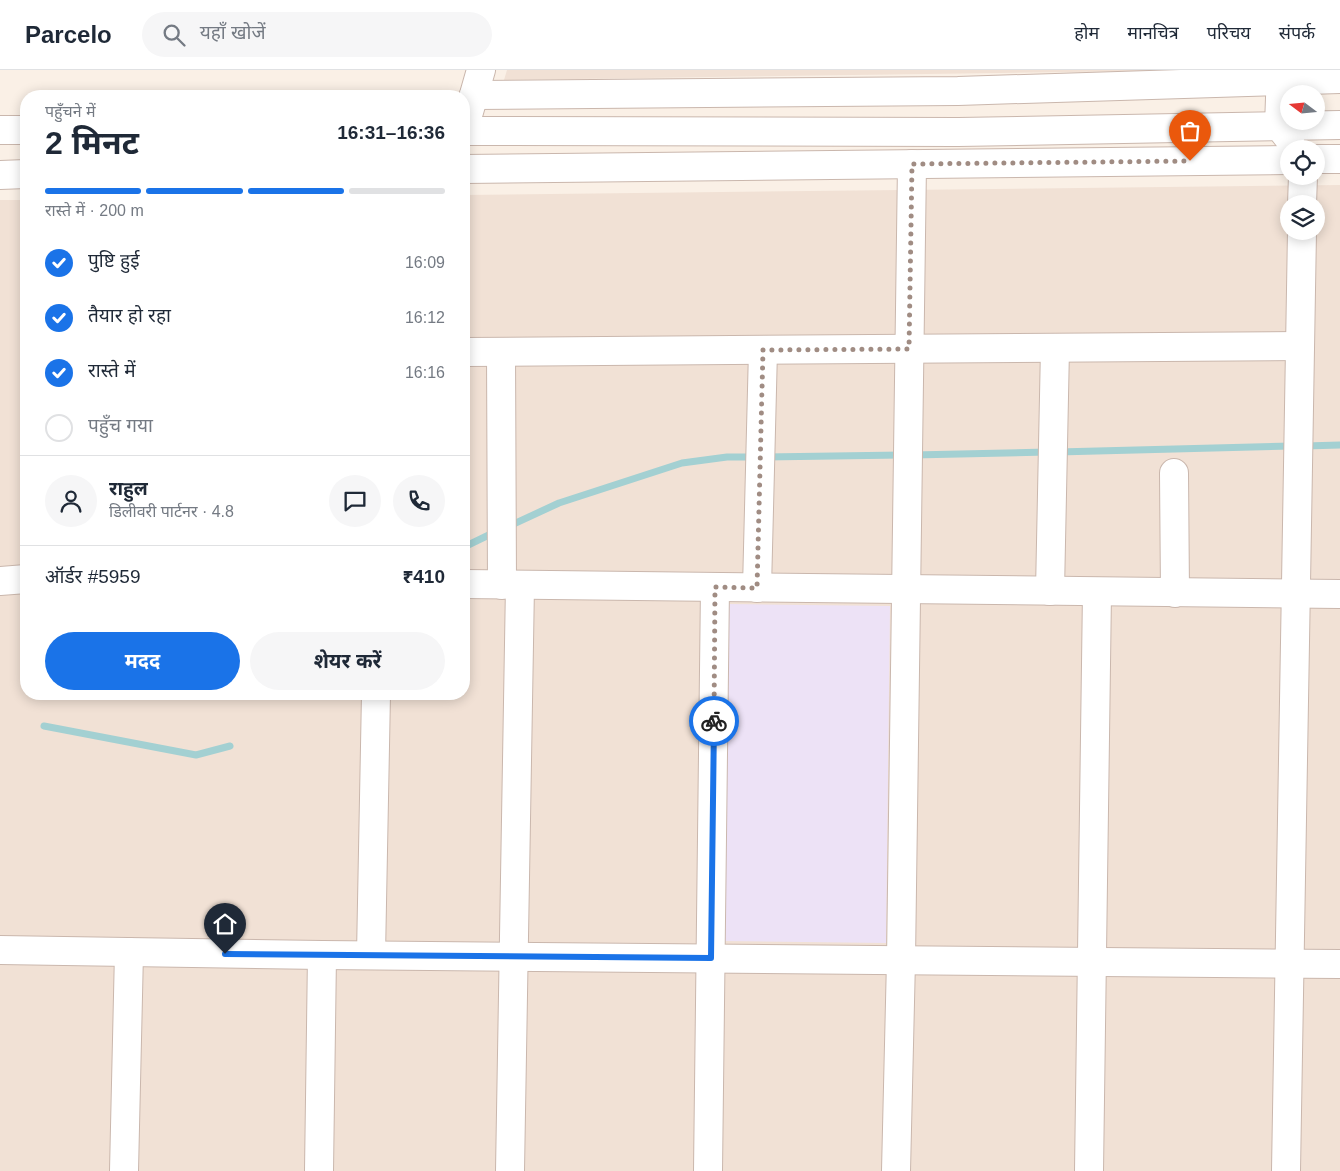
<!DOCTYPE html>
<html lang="hi">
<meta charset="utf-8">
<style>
body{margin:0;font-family:Arial,"Noto Sans Devanagari",sans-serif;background:#f6f6f7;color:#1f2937;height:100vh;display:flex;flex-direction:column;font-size:19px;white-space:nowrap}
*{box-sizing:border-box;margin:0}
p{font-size:16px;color:#747a83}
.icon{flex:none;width:28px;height:28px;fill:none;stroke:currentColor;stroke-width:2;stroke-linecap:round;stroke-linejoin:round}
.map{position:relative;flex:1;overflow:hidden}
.sheet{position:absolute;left:20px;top:20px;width:450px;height:610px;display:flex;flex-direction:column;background:#fff;border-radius:20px;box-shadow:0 2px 12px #0003}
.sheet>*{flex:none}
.needle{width:32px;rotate:286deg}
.fabs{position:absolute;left:1280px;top:15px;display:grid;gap:10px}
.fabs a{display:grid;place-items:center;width:45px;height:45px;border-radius:50%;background:#fff;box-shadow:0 2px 12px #0003;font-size:25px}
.pin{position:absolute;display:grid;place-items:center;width:42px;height:42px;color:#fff;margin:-51px -21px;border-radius:50% 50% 50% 0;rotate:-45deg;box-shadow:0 0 5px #0007}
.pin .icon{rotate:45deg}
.courier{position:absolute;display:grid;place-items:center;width:50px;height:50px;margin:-25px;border:4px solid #1a73e8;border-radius:50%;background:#fff;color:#222;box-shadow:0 1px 6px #0007}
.head em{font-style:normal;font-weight:700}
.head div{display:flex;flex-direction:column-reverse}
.head{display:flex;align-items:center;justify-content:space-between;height:85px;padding:0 25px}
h1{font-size:32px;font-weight:700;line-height:38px}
.bar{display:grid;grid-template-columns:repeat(4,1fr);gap:8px 5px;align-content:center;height:60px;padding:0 25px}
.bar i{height:6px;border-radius:4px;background:#e0e1e3}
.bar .active{background:#1a73e8}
.bar p{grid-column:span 4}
.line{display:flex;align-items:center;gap:12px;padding:0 25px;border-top:1px solid #e0e1e3}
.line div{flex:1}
.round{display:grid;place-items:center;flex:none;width:52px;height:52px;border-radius:26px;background:#f6f6f7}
ol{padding:0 25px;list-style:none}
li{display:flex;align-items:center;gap:15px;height:55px}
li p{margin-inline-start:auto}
li .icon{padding:5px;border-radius:50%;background:#1a73e8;color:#fff;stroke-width:4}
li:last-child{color:#747a83}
li i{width:28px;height:28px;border:2px solid #e0e1e3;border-radius:50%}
.action{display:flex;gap:10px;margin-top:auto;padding:10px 25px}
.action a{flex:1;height:58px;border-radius:30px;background:#1a73e8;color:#fff;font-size:20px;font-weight:700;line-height:58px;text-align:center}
.action a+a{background:#f6f6f7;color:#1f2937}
header{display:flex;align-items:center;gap:30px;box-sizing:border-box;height:70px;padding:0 25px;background:#fff;border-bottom:1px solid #e0e1e3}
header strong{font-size:24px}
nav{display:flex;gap:28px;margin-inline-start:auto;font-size:18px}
.search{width:350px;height:45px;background:#f6f6f7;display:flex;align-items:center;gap:12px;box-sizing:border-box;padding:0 18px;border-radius:28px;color:#747a83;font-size:19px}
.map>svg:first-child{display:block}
.residential{fill:#f1e1d5;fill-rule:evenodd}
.education{fill:#ede2f6}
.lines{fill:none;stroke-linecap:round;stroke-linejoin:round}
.stream{stroke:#a3d0d2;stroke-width:7}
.minor-casing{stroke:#cab7ad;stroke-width:30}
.minor{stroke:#fff;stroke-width:28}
.done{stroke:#a08c83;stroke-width:5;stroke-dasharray:0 9}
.route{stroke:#1a73e8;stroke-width:6}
</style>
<header>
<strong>Parcelo</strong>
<div class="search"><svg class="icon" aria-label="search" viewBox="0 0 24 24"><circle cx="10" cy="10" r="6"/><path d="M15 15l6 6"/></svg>यहाँ खोजें</div>
<nav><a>होम</a><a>मानचित्र</a><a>परिचय</a><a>संपर्क</a></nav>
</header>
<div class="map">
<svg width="1340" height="1101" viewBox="0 0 1340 1101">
<rect width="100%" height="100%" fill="#faf0e6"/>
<!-- residential -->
<g class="residential">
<polygon points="507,0 1214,0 504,10"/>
<path d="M1340,115v986h-1340v-971h26v494h438v-499zM1289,134h27v27h-27z"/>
</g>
<!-- education -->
<polygon class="education" points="726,534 890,536 886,873 722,871"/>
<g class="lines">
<!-- stream -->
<g class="stream">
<polyline points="1305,376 1340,375"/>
<polyline points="1058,382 1292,376"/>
<polyline points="913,385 1047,382"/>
<polyline points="765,387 902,385"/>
<polyline points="507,457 559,433 682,393 727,387 754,387"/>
<polyline points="464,477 495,462"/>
<polyline points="44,656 196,685 230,676"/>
</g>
<defs>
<g id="minor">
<polyline points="1281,0 1279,56 1290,70"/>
<polyline points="474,25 958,21 1340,9"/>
<polyline points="469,42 481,0"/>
<polyline points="0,60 26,60"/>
<polyline points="464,61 958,62 1340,55"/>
<polyline points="1316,89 1340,89"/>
<polyline points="464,99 1289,90"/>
<polyline points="0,105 26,104"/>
<polyline points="1302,134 1303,106"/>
<polyline points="464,282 1300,276"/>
<polyline points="501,282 502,515"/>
<polyline points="1174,403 1175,523"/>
<polyline points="0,511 26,509"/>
<polyline points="464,514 1340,524"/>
<polyline points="757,518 763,280"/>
<polyline points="1050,521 1055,278"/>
<polyline points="0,880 322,885 1340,894"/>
<polyline points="371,885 376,624"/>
<polyline points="124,1101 129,882"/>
<polyline points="319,1101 322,885"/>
<polyline points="510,1101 520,515"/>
<polyline points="708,1101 715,517"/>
<polyline points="896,1101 901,890 912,94"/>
<polyline points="1089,1101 1097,522"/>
<polyline points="1286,1101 1302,161"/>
</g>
</defs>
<!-- minor casing -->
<use href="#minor" class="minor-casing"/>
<!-- minor -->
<use href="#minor" class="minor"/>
</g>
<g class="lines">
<!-- done -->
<polyline class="done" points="714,651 715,517 757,518 763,280 909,279 912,94 1190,91"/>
<!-- route -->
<polyline class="route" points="225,884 711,888 714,651"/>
</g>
</svg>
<div class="fabs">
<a><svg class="needle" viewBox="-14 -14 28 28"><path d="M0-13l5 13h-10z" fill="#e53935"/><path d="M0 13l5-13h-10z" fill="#747a83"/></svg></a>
<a><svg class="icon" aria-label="locate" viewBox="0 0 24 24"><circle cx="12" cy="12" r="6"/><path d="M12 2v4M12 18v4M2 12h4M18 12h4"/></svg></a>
<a><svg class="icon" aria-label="layers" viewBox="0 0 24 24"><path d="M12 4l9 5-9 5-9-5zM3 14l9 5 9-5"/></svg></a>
</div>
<div class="pin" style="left:1190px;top:91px;background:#ea580c"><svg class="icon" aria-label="bag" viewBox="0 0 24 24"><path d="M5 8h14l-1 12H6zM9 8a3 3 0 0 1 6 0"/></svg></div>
<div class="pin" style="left:225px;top:884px;background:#1f2937"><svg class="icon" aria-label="home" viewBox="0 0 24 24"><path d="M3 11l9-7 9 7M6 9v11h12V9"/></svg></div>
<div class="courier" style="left:714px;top:651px"><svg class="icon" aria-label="bike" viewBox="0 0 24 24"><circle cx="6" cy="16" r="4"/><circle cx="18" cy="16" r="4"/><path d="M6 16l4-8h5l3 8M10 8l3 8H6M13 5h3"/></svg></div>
<section class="sheet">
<div class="head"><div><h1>2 मिनट</h1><p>पहुँचने में</p></div><em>16:31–16:36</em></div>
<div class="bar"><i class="active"></i><i class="active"></i><i class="active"></i><i></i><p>रास्ते में · 200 m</p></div>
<ol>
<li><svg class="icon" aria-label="check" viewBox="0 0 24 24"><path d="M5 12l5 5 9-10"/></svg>पुष्टि हुई<p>16:09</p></li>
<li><svg class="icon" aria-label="check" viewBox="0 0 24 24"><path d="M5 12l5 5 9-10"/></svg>तैयार हो रहा<p>16:12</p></li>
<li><svg class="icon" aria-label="check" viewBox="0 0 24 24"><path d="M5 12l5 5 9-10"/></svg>रास्ते में<p>16:16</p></li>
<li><i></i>पहुँच गया</li>
</ol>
<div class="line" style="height:90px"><a class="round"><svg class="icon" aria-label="person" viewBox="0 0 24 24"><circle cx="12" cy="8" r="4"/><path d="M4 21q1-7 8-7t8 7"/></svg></a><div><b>राहुल</b><p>डिलीवरी पार्टनर · 4.8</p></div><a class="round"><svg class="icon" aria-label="chat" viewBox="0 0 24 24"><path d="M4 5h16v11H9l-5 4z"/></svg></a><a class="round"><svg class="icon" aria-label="phone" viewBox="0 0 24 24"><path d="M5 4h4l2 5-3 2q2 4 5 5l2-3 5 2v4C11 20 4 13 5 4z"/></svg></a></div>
<div class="line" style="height:65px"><div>ऑर्डर #5959</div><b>₹410</b></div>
<div class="action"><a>मदद</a><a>शेयर करें</a></div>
</section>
</div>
